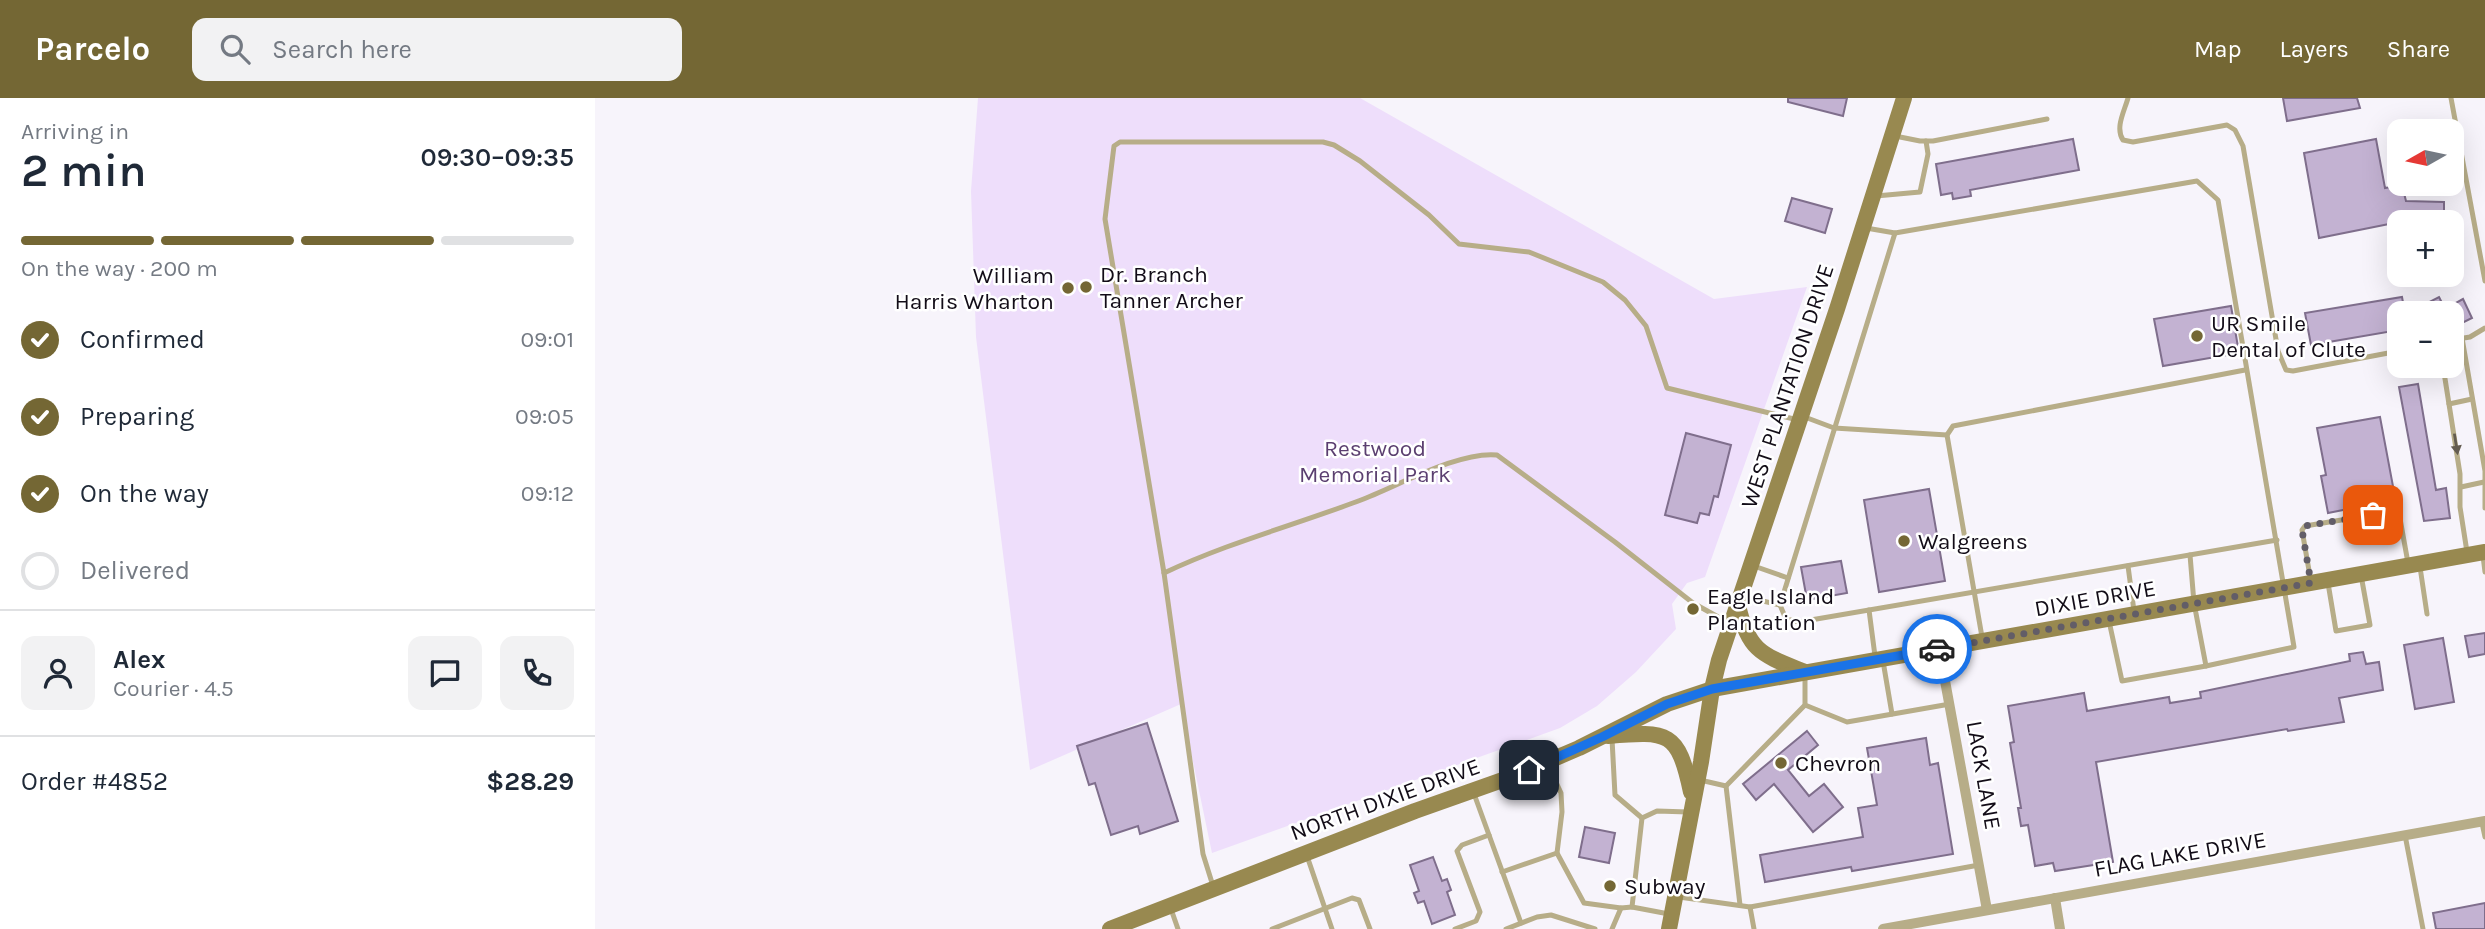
<!DOCTYPE html>
<meta charset="utf-8">
<style>
body{margin:0;font-family:Karla,sans-serif;background:#f2f2f3;color:#1f2937;height:100vh;display:flex;flex-direction:column;font-size:26px;white-space:nowrap}
*{box-sizing:border-box;margin:0}
p{font-size:23px;color:#747a83}
.icon{flex:none;width:38px;height:38px;fill:none;stroke:currentColor;stroke-width:2;stroke-linecap:round;stroke-linejoin:round}
.map{position:relative;flex:1;overflow:hidden}
.side{display:flex;flex-direction:column;background:#fff;width:595px}
.side>*{flex:none}
.needle{width:46px;rotate:261deg}
.buttons{position:absolute;left:1792px;top:21px;display:grid;gap:14px}
.buttons a{display:grid;place-items:center;width:77px;height:77px;border-radius:14px;background:#fff;box-shadow:0 7px 28px #0002;font-size:35px}
.pin{position:absolute;display:grid;place-items:center;width:60px;height:60px;color:#fff;margin:-30px;border-radius:14px;box-shadow:0 4px 10px #0006}
.courier{position:absolute;display:grid;place-items:center;width:70px;height:70px;margin:-35px;border:5px solid #1a73e8;border-radius:50%;background:#fff;color:#222;box-shadow:0 2px 9px #0007}
.headline em{font-style:normal;font-weight:600}
.headline div{display:flex;flex-direction:column-reverse}
.headline{display:flex;align-items:center;justify-content:space-between;height:119px;padding:0 21px}
h1{font-size:46px;font-weight:600;line-height:52px}
.bar{display:grid;grid-template-columns:repeat(4,1fr);gap:10px 7px;align-content:center;height:84px;padding:0 21px}
.bar i{height:9px;border-radius:5px;background:#e0e1e3}
.bar .current{background:#746734}
.bar p{grid-column:span 4}
.line{display:flex;align-items:center;gap:18px;padding:0 21px;border-top:2px solid #e0e1e3}
.line div{flex:1}
.round{display:grid;place-items:center;flex:none;width:74px;height:74px;border-radius:14px;background:#f2f2f3}
ol{padding:0 21px;list-style:none}
li{display:flex;align-items:center;gap:21px;height:77px}
li p{margin-inline-start:auto}
li .icon{padding:7px;border-radius:50%;background:#746734;color:#fff;stroke-width:4}
li:last-child{color:#747a83}
li i{width:38px;height:38px;border:4px solid #e0e1e3;border-radius:50%}
header{display:flex;align-items:center;gap:42px;box-sizing:border-box;height:98px;padding:0 35px;background:#746734;color:#fff}
header strong{font-size:33px}
nav{display:flex;gap:38px;margin-inline-start:auto;font-size:24px}
.search{width:490px;height:63px;background:#f2f2f3;display:flex;align-items:center;gap:18px;box-sizing:border-box;padding:0 24px;border-radius:14px;color:#747a83;font-size:26px}
main{display:flex;flex:1;min-height:0}
.map>svg:first-child{display:block}
.green{fill:#eedefb}
.building{fill:#c3b2d2;stroke:#7f6e8c;stroke-width:2}
.lines{fill:none;stroke-linecap:round;stroke-linejoin:round}
.lane{stroke:#b7ad88;stroke-width:5}
.street{stroke:#b7ad88;stroke-width:10}
.secondary{stroke:#988950;stroke-width:16}
.oneway{fill:#645c50}
.done{stroke:#625d67;stroke-width:7;stroke-dasharray:0 12.6}
.route{stroke:#1a73e8;stroke-width:9}
.poi-dot{fill:#746734;stroke:#fff;stroke-width:2.5}
.labels{text-anchor:middle;stroke-width:5;stroke-linejoin:round;paint-order:stroke}
.poi-label{font-size:23px;fill:#120c17;stroke:#fff;text-anchor:start}
.street-label{font-size:23px;fill:#120c17;stroke:#fff}
.park-label{font-size:23px;fill:#5b3f70;stroke:#fff}
</style>
<header>
<strong>Parcelo</strong>
<div class="search"><svg class="icon" aria-label="search" viewBox="0 0 24 24"><circle cx="10" cy="10" r="6"/><path d="M15 15l6 6"/></svg>Search here</div>
<nav><a>Map</a><a>Layers</a><a>Share</a></nav>
</header>
<main>
<section class="side">
<div class="headline"><div><h1>2 min</h1><p>Arriving in</p></div><em>09:30–09:35</em></div>
<div class="bar"><i class="current"></i><i class="current"></i><i class="current"></i><i></i><p>On the way · 200 m</p></div>
<ol>
<li><svg class="icon" aria-label="check" viewBox="0 0 24 24"><path d="M5 12l5 5 9-10"/></svg>Confirmed<p>09:01</p></li>
<li><svg class="icon" aria-label="check" viewBox="0 0 24 24"><path d="M5 12l5 5 9-10"/></svg>Preparing<p>09:05</p></li>
<li><svg class="icon" aria-label="check" viewBox="0 0 24 24"><path d="M5 12l5 5 9-10"/></svg>On the way<p>09:12</p></li>
<li><i></i>Delivered</li>
</ol>
<div class="line" style="height:126px"><a class="round"><svg class="icon" aria-label="person" viewBox="0 0 24 24"><circle cx="12" cy="8" r="4"/><path d="M4 21q1-7 8-7t8 7"/></svg></a><div><b>Alex</b><p>Courier · 4.5</p></div><a class="round"><svg class="icon" aria-label="chat" viewBox="0 0 24 24"><path d="M4 5h16v11H9l-5 4z"/></svg></a><a class="round"><svg class="icon" aria-label="phone" viewBox="0 0 24 24"><path d="M5 4h4l2 5-3 2q2 4 5 5l2-3 5 2v4C11 20 4 13 5 4z"/></svg></a></div>
<div class="line" style="height:91px"><div>Order #4852</div><b>$28.29</b></div>
</section>
<div class="map">
<svg width="1890" height="831" viewBox="0 0 1890 831">
<rect width="100%" height="100%" fill="#f7f4fb"/>
<!-- green -->
<polygon class="green" points="383,0 765,0 1119,201 1212,189 1110,479 1092,485 1077,506 1081,531 1041,574 1002,608 965,630 617,755 586,606 435,672 381,239 376,93"/>
<!-- building -->
<g class="building">
<polygon points="1193,0 1252,0 1248,18 1193,4"/>
<polygon points="1688,0 1762,0 1765,10 1692,23"/>
<polygon points="1478,41 1484,72 1375,92 1376,98 1358,101 1357,95 1346,97 1341,66"/>
<polygon points="1781,41 1790,90 1807,87 1811,103 1849,104 1849,124 1804,124 1724,140 1709,55"/>
<polygon points="1197,100 1237,111 1230,135 1190,123"/>
<polygon points="1807,199 1810,215 1804,215 1804,232 1716,247 1710,215"/>
<polygon points="1844,199 1852,215 1813,215"/>
<polygon points="1868,201 1877,220 1857,230 1857,207"/>
<polygon points="1636,208 1644,255 1568,268 1559,221"/>
<polygon points="1823,286 1841,392 1851,390 1855,420 1829,423 1804,289"/>
<polygon points="1785,319 1800,399 1768,405 1768,408 1733,415 1726,378 1731,377 1722,330"/>
<polygon points="1091,335 1136,347 1123,399 1119,398 1114,417 1105,415 1102,425 1070,417"/>
<polygon points="1334,391 1350,483 1284,494 1269,402"/>
<polygon points="1246,463 1252,495 1212,502 1206,469"/>
<polygon points="1890,535 1890,556 1874,559 1870,538"/>
<polygon points="1848,540 1859,604 1820,611 1809,547"/>
<polygon points="1768,554 1771,566 1784,564 1788,592 1744,600 1749,624 1693,633 1692,631 1501,664 1518,764 1460,773 1458,765 1440,768 1433,727 1426,728 1423,710 1426,710 1415,645 1419,644 1413,608 1489,595 1492,613 1574,599 1575,605 1606,600 1605,594 1755,563 1754,556"/>
<polygon points="552,625 583,723 545,736 543,728 516,737 500,685 494,687 482,648"/>
<polygon points="1212,633 1223,647 1193,672 1214,698 1229,686 1248,709 1218,734 1179,686 1161,702 1148,686"/>
<polygon points="1331,640 1335,667 1343,665 1358,756 1257,773 1256,769 1170,784 1165,757 1268,739 1263,710 1282,707 1272,650"/>
<polygon points="990,729 1020,735 1014,765 984,759"/>
<polygon points="838,759 847,783 852,781 856,792 852,794 860,817 837,826 829,803 823,805 819,795 824,793 815,767"/>
<polygon points="1890,805 1890,831 1841,831 1838,815"/>
</g>
<g class="lines">
<!-- lane -->
<g class="lane">
<path d="M1533,0c-4,14 -13,30 -5,42l10,2 94,-17 8,5 8,16 35,205 8,19 7,1 106,-20"/>
<polyline points="1856,0 1890,183"/>
<polyline points="1300,38 1325,43 1338,43 1452,21"/>
<polyline points="1281,98 1325,94 1333,56 1331,43"/>
<polyline points="1271,130 1300,135 1602,83 1623,102 1699,549 1611,568"/>
<polyline points="1300,135 1185,507 1191,521 1204,524 1682,442"/>
<polyline points="1867,240 1890,373 1890,410"/>
<polyline points="1857,242 1875,239 1890,230"/>
<polyline points="1848,268 1865,376 1865,409 1872,454"/>
<polyline points="1854,306 1877,301"/>
<polyline points="1207,318 1239,330 1352,337"/>
<polyline points="1866,389 1889,384"/>
<polyline points="1888,458 1890,474"/>
<polyline points="1156,467 1193,480"/>
<polyline points="1533,468 1539,513"/>
<polyline points="1825,469 1832,516"/>
<path d="M569,475c63,-30 131,-48 197,-73 37,-14 98,-49 136,-45l118,87 78,61 36,20"/>
<polyline points="1716,484 1707,432 1710,428 1801,413 1804,415 1813,465"/>
<polyline points="1733,485 1741,533 1775,527 1766,477"/>
<polyline points="1147,498 1185,507"/>
<polyline points="1274,512 1280,558"/>
<polyline points="1514,523 1527,583 1611,568 1599,505 1595,457"/>
<polyline points="1387,539 1352,337 1358,328 1650,272"/>
<polyline points="1288,563 1297,616"/>
<polyline points="1210,607 1252,624 1355,606"/>
<polyline points="1017,641 1020,697 1047,720"/>
<polyline points="953,667 966,695 967,714 962,755 989,805 1026,810 1037,809"/>
<polyline points="1105,682 1131,688 1145,807"/>
<polyline points="1131,688 1210,607 1210,576"/>
<polyline points="878,693 926,825"/>
<polyline points="1887,725 1890,739"/>
<polyline points="1810,737 1828,831"/>
<polyline points="712,758 737,831"/>
<polyline points="907,774 962,755"/>
<polyline points="618,788 608,756 569,475 510,121 519,48 525,44 728,44 739,47 765,63 834,117 864,146 934,154 1008,184 1030,202 1051,228 1072,290 1203,322"/>
<polyline points="1084,799 1155,809 1384,767"/>
<polyline points="1155,809 1159,831"/>
<polyline points="576,811 583,831"/>
<polyline points="1074,816 1037,809 1047,720 1062,713 1093,714"/>
<polyline points="677,831 757,800 764,802 775,831"/>
<polyline points="860,831 881,823 885,814 862,753 867,747 894,737"/>
<polyline points="911,831 942,819 956,817 1000,831"/>
<polyline points="1017,831 1026,810"/>
</g>
<!-- street -->
<g class="street">
<polyline points="1344,550 1392,812"/>
<polyline points="1460,800 1465,831"/>
<polyline points="1288,831 1890,723"/>
</g>
<!-- secondary -->
<g class="secondary">
<path d="M1143,507c10,47 25,50 67,67"/>
<path d="M1013,638c61,-5 70,-5 83,56"/>
<polyline points="515,831 820,713 916,679 984,650 1072,606 1117,591 1890,454"/>
<polyline points="1074,831 1106,664 1117,591 1124,562 1242,211 1309,0"/>
</g>
</g>
<!-- one-way arrows -->
<defs><path id="oneway-solid" d="M-6-.8H1V-3.2L6.5 0L1 3.2V.8H-6Z" transform="scale(1.75)"/></defs>
<use class="oneway" href="#oneway-solid" transform="translate(1861 346) rotate(81)"/>
<g class="lines">
<!-- done -->
<polyline class="done" points="1342,551 1716,485 1707,432 1710,428 1778,417"/>
<!-- route -->
<polyline class="route" points="934,672 1007,639 1072,606 1117,591 1342,551"/>
</g>
<!-- markers -->
<g class="poi-dot">
<circle cx="491" cy="189" r="7"/>
<circle cx="473" cy="190" r="7"/>
<circle cx="1602" cy="238" r="7"/>
<circle cx="1309" cy="443" r="7"/>
<circle cx="1098" cy="511" r="7"/>
<circle cx="1186" cy="665" r="7"/>
<circle cx="1015" cy="788" r="7"/>
</g>
<g class="labels">
<!-- poi labels -->
<g class="poi-label">
<text x="505" y="184">Dr. Branch<tspan x="505" dy="26">Tanner Archer</tspan></text>
<text x="459" y="185" text-anchor="end">William<tspan x="459" dy="26">Harris Wharton</tspan></text>
<text x="1616" y="233">UR Smile<tspan x="1616" dy="26">Dental of Clute</tspan></text>
<text x="1323" y="451">Walgreens</text>
<text x="1112" y="506">Eagle Island<tspan x="1112" dy="26">Plantation</tspan></text>
<text x="1200" y="673">Chevron</text>
<text x="1029" y="796">Subway</text>
</g>
<!-- street labels -->
<g class="street-label">
<text transform="translate(1192 288) rotate(-72)" y="8">WEST PLANTATION DRIVE</text>
<text transform="translate(1500 500) rotate(-10)" y="8">DIXIE DRIVE</text>
<text transform="translate(1389 677) rotate(80)" y="8">LACK LANE</text>
<text transform="translate(790 701) rotate(-20)" y="8">NORTH DIXIE DRIVE</text>
<text transform="translate(1585 756) rotate(-10)" y="8">FLAG LAKE DRIVE</text>
</g>
<!-- park labels -->
<g class="park-label">
<text x="780" y="358">Restwood<tspan x="780" dy="26">Memorial Park</tspan></text>
</g>
</g>
</svg>
<div class="buttons">
<a><svg class="needle" viewBox="-14 -14 28 28"><path d="M0-13l5 13h-10z" fill="#e53935"/><path d="M0 13l5-13h-10z" fill="#747a83"/></svg></a>
<a>+</a>
<a>−</a>
</div>
<div class="pin" style="left:1778px;top:417px;background:#ea580c"><svg class="icon" aria-label="bag" viewBox="0 0 24 24"><path d="M5 8h14l-1 12H6zM9 8a3 3 0 0 1 6 0"/></svg></div>
<div class="pin" style="left:934px;top:672px;background:#1f2937"><svg class="icon" aria-label="home" viewBox="0 0 24 24"><path d="M3 11l9-7 9 7M6 9v11h12V9"/></svg></div>
<div class="courier" style="left:1342px;top:551px"><svg class="icon" aria-label="car" viewBox="0 0 24 24"><path d="M5 17H2v-5l4-1 3-4h7l3 4 3 1v5h-3M9 17h6M6 11h13"/><circle cx="7" cy="17" r="2"/><circle cx="17" cy="17" r="2"/></svg></div>
</div>
</main>
